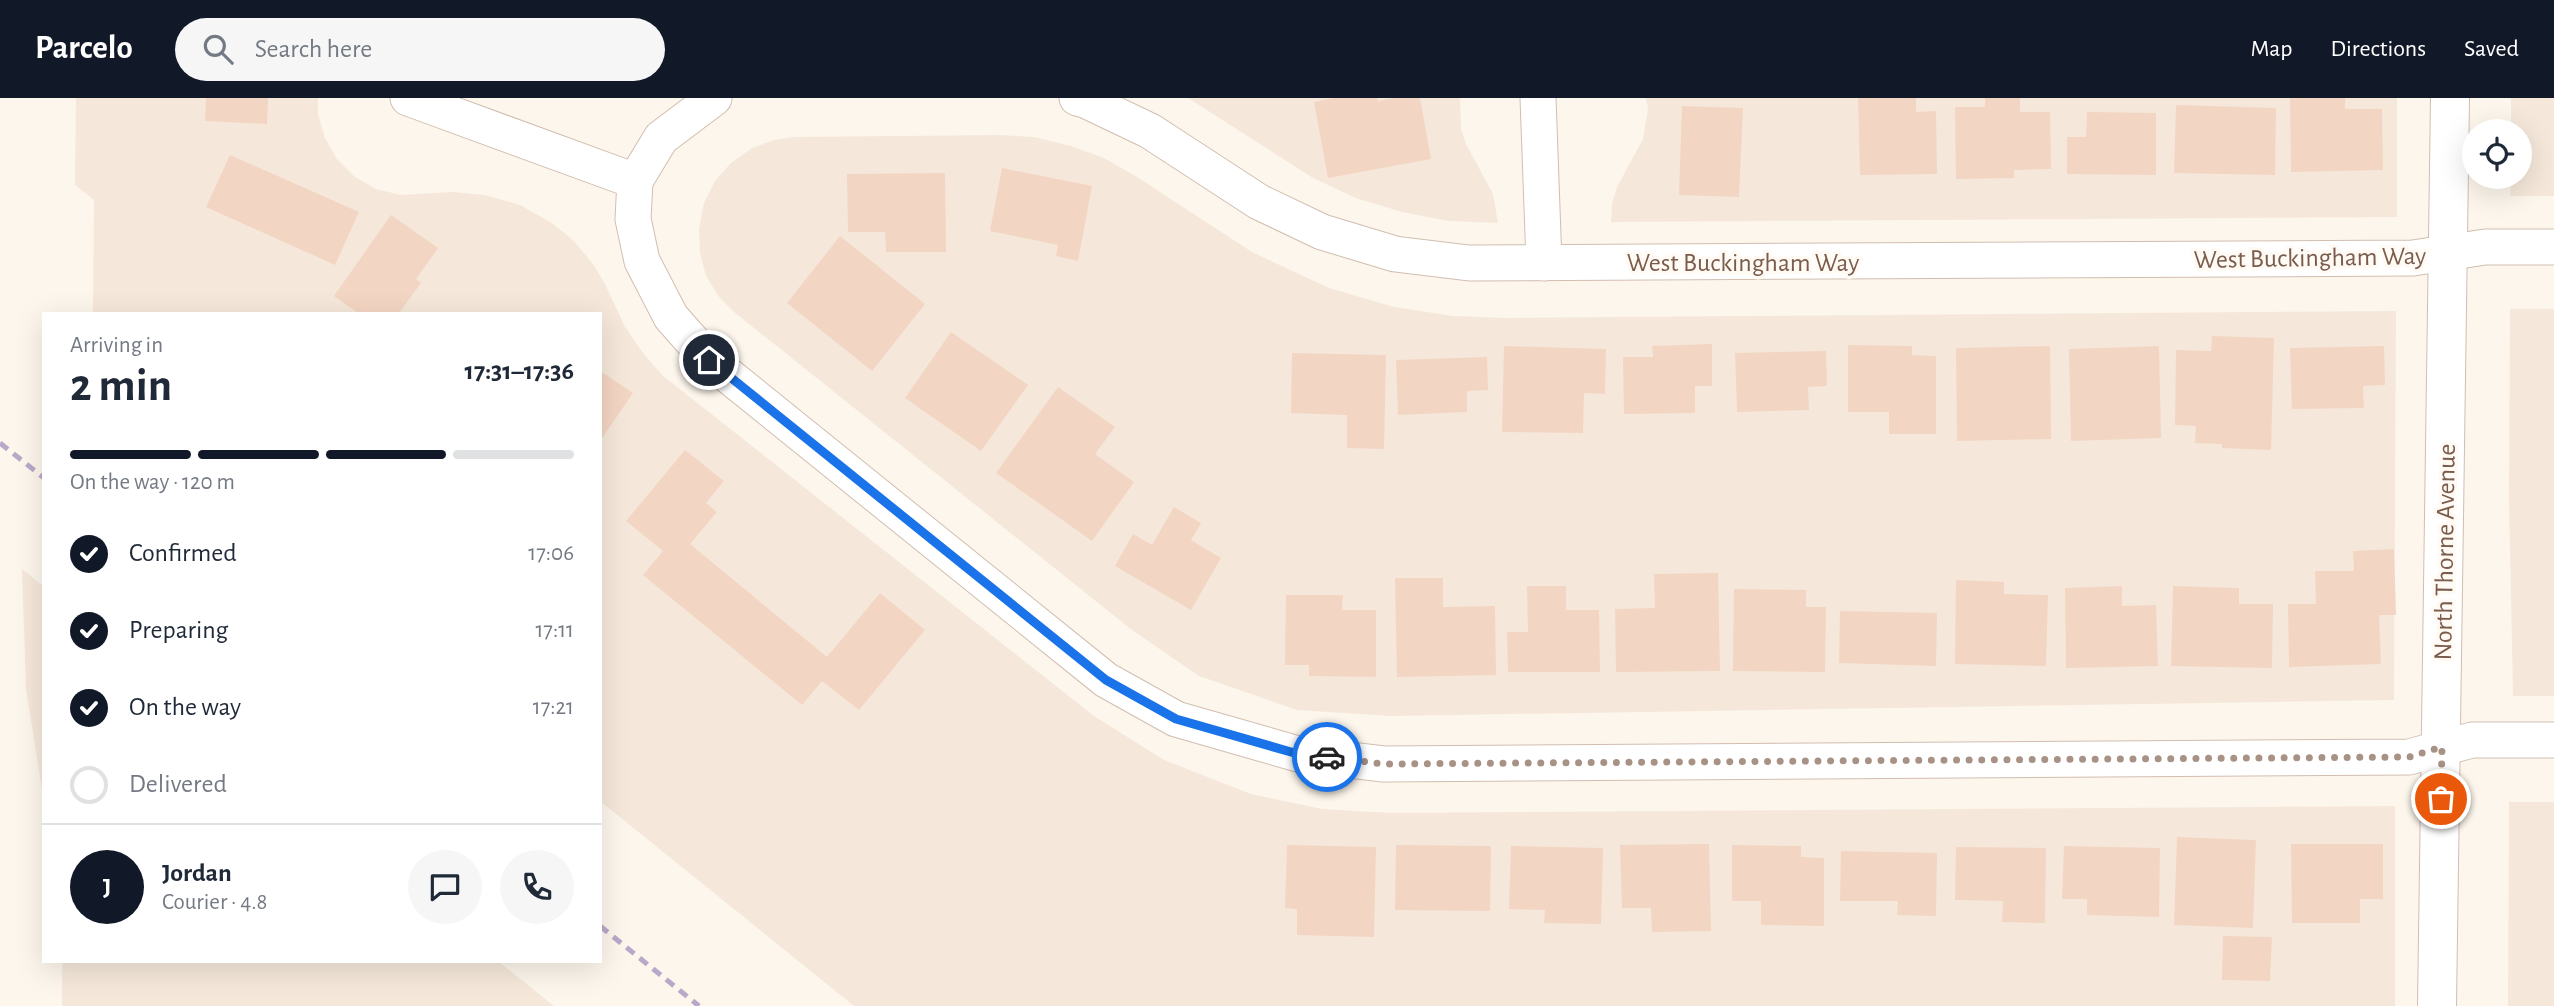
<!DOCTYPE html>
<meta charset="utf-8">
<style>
body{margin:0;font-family:"Alegreya Sans",sans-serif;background:#f6f6f7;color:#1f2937;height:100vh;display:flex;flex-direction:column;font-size:26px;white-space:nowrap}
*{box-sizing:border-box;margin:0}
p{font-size:23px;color:#747a83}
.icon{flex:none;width:38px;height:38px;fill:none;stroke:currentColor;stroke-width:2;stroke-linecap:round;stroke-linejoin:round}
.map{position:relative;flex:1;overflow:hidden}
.sheet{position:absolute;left:42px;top:214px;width:560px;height:651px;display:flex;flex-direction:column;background:#fff;border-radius:0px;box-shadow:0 7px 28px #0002}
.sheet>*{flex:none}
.fabs{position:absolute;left:2462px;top:21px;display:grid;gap:14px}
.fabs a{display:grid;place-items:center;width:70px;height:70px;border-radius:50%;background:#fff;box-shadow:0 7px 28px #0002;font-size:35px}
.pin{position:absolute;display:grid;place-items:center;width:60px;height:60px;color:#fff;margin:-30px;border:4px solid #fff;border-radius:50%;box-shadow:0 2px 7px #0007}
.courier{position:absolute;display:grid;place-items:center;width:70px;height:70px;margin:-35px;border:5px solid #1a73e8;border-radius:50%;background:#fff;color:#222;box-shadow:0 2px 9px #0007}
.head em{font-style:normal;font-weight:700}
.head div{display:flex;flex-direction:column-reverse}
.head{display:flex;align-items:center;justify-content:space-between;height:119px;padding:0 28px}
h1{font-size:46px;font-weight:700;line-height:52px}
.bar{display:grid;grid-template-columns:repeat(4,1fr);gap:10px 7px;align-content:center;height:84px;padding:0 28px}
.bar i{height:9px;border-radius:5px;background:#e0e1e3}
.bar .active{background:#111827}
.bar p{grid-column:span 4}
.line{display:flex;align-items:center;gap:18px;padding:0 28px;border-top:2px solid #e0e1e3}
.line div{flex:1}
.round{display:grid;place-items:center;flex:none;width:74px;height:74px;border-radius:37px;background:#f6f6f7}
ol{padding:0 28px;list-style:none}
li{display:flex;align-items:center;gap:21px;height:77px}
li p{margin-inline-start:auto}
li .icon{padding:7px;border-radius:50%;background:#111827;color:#fff;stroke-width:4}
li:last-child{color:#747a83}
li i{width:38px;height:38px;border:4px solid #e0e1e3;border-radius:50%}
header{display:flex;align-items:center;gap:42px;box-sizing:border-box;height:98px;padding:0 35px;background:#111827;color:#fff}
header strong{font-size:33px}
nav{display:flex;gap:38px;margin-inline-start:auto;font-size:24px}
.search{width:490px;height:63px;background:#f6f6f7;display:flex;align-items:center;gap:18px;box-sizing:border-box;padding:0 24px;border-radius:38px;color:#747a83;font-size:26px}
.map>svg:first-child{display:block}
.residential{fill:#f5e8da}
.building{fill:#f3d5c3}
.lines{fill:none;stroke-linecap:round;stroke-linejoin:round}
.minor-casing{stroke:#d1beb0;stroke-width:37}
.tertiary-casing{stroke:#d1beb0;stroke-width:40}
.minor{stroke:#fff;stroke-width:35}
.tertiary{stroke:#fff;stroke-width:38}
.rail{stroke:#b9a8c9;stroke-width:5;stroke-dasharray:10 7;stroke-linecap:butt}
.done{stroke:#a89285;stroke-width:7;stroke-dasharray:0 12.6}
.route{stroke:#1a73e8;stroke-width:9}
.labels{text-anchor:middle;stroke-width:7;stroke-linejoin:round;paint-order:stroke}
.street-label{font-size:26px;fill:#7a5c4d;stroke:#fffaf3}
</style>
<header>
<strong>Parcelo</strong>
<div class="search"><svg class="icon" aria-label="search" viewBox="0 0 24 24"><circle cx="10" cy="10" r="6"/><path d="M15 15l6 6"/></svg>Search here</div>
<nav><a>Map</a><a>Directions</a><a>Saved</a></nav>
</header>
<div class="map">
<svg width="2554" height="908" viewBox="0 0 2554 908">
<rect width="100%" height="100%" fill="#fdf6ec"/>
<!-- residential -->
<g class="residential">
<polygon points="76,0 318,0 318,16 325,40 337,61 355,79 376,91 401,97 453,94 485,97 520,107 552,125 574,143 593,166 605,186 625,229 643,255 662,277 1094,618 1164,662 1251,696 1322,711 1392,715 2395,708 2395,908 854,908 600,703 600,215 93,215 94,102 75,87"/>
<polygon points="1188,0 1460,0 1461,30 1466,46 1493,96 1498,125 1449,123 1402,114 1356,100 1313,80"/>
<polygon points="1646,0 2397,0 2397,119 1611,124 1612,106 1617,89 1643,41 1648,11"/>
<polygon points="2511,0 2554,0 2554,98 2510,98 2511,79 2520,79 2520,33 2511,33"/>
<polygon points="999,37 1034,39 1071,48 1104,60 1137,79 1252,154 1329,190 1394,209 1453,218 1506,220 2396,213 2394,602 1391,618 1297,612 1199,578 1132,532 734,214 719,199 706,178 700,155 699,131 704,105 715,83 731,65 752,50 774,42 795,39"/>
<polygon points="2510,211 2554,211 2554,598 2513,598 2509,401"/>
<polygon points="22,471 44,489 44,704 26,591"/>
<polygon points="2509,704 2554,704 2554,908 2508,908"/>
<polygon points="62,863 498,863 554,908 62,908"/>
</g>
<!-- building -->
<g class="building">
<polygon points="206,0 268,0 267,26 205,23"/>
<polygon points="1334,0 1377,0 1378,3 1394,0 1420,0 1431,61 1328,80 1314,4"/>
<polygon points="1858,0 1916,0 1916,14 1936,13 1937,76 1860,77"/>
<polygon points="1985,0 2020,0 2020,14 2050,14 2051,71 2014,72 2014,80 1956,81 1955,9 1985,9"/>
<polygon points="2290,0 2345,0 2345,11 2382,11 2383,72 2291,74"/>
<polygon points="2176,7 2276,10 2275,77 2174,75"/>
<polygon points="1682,8 1743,10 1739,99 1679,97"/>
<polygon points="2087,14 2156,15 2156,77 2067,76 2067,39 2086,39"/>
<polygon points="230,57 359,114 335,167 206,109"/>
<polygon points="1002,70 1092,88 1078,163 1056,158 1058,147 990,133"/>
<polygon points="945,75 946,154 886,154 885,134 848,134 847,76"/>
<polygon points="391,117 438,150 416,181 421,185 399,215 358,215 334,198"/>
<polygon points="840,138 925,206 872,273 787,205"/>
<polygon points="951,234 1028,287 981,353 905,300"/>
<polygon points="2212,238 2274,240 2271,352 2222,350 2222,346 2195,345 2196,328 2175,327 2176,252 2211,253"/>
<polygon points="1712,246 1712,288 1695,288 1695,315 1624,316 1623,259 1653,259 1652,248"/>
<polygon points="1848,247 1912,248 1912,257 1936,258 1936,336 1889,336 1889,314 1848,314"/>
<polygon points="1504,248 1606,251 1605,296 1584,295 1583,335 1502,334"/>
<polygon points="2050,248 2051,341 1957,343 1956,250"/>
<polygon points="2159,248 2161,340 2071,343 2069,251"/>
<polygon points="2384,248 2385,287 2363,288 2364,310 2292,311 2290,250"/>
<polygon points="1826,253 1827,288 1808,289 1809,312 1737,314 1735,255"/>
<polygon points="1292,255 1386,257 1384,351 1347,350 1347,317 1291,315"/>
<polygon points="1487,259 1488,292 1467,293 1467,314 1398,317 1396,262"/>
<polygon points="600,273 633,295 600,343"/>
<polygon points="1058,289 1115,329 1095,356 1134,384 1092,443 996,375"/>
<polygon points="685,352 724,383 706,405 717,414 690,446 827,559 880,495 925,532 859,612 822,583 802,607 643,477 663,453 626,423"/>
<polygon points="1174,409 1201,425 1191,442 1221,460 1191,512 1115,468 1133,436 1152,447"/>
<polygon points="2394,451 2396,517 2379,517 2381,566 2289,569 2288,506 2316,506 2315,473 2354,473 2353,453"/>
<polygon points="1718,475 1720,573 1616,574 1615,511 1655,510 1654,476"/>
<polygon points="1395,480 1443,480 1443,509 1495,508 1496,577 1397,579"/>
<polygon points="1956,482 2004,484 2004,496 2048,497 2046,568 1955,566"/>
<polygon points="1527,488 1566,488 1566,512 1599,512 1600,574 1508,574 1507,534 1528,534"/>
<polygon points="2122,488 2122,508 2156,507 2158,568 2066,570 2065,490"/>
<polygon points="2173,488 2239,490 2239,506 2273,506 2272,570 2171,568"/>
<polygon points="1734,491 1806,492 1806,509 1826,509 1825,574 1733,573"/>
<polygon points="1286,497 1343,497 1342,512 1376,512 1376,579 1309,578 1309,567 1285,567"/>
<polygon points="1840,513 1937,515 1936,568 1839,565"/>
<polygon points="2177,739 2256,742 2253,830 2174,827"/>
<polygon points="1709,746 1711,833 1652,834 1651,810 1622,810 1620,747"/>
<polygon points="2291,746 2383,746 2383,801 2360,801 2360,825 2292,825"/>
<polygon points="1287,747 1376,749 1374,839 1297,837 1297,811 1285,810"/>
<polygon points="1396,747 1491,748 1490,813 1395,812"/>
<polygon points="1732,747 1801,748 1801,759 1824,760 1824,828 1761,827 1761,803 1732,803"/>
<polygon points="1511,748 1603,750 1601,826 1544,825 1545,812 1509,811"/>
<polygon points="2064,748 2160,750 2159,819 2087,817 2087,801 2062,801"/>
<polygon points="1956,749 2046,750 2045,825 2002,824 2003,803 1955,802"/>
<polygon points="1841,753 1937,755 1936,818 1897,817 1898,803 1840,803"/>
<polygon points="2223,838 2272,839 2270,883 2222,882"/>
</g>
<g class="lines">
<defs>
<g id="minor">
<polyline points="408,0 635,83 661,40 714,0"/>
<polyline points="1077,0 1085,2 1150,33 1259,104 1322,134 1395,156 1469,165 2413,160 2485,149 2554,149"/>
<polyline points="1538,0 1544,165"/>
<polyline points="635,83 633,121 642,163 671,219 709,262 1106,582 1176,621 1298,656 1384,666 2409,659 2472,642 2554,642"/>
</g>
<polyline id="tertiary" points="2437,908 2450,0"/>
</defs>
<!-- minor casing -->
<use href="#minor" class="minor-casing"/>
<!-- tertiary casing -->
<use href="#tertiary" class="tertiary-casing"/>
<!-- minor -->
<use href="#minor" class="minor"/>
<!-- tertiary -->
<use href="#tertiary" class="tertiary"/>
<!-- rail -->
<g class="rail">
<polyline points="0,345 44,380"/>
<polyline points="600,828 699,908"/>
</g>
</g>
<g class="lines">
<!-- done -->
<polyline class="done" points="1327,659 1384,666 2409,659 2442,649 2441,701"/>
<!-- route -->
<polyline class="route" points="709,262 1106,582 1176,621 1298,656 1327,659"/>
</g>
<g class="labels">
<!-- street labels -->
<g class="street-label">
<text transform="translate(2310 159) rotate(-1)" y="9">West Buckingham Way</text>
<text x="1743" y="173">West Buckingham Way</text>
<text transform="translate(2444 454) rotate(-89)" y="9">North Thorne Avenue</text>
</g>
</g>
</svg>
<div class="fabs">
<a><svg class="icon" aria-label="locate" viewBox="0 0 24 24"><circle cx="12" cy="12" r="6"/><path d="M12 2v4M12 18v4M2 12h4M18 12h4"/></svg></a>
</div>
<div class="pin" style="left:2441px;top:701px;background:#ea580c"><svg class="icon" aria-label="bag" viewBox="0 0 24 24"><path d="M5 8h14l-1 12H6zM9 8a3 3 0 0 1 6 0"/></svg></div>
<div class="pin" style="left:709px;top:262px;background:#1f2937"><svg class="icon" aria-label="home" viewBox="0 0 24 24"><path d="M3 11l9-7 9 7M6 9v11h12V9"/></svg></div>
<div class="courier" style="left:1327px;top:659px"><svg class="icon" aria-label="car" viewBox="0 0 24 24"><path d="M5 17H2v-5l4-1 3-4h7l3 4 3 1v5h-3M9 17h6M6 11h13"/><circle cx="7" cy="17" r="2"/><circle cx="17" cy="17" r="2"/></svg></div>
<section class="sheet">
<div class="head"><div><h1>2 min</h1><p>Arriving in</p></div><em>17:31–17:36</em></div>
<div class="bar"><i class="active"></i><i class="active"></i><i class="active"></i><i></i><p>On the way · 120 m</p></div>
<ol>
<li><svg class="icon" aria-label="check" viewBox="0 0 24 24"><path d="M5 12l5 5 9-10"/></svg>Confirmed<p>17:06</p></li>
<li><svg class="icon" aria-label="check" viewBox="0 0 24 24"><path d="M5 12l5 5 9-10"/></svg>Preparing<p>17:11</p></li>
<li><svg class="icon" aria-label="check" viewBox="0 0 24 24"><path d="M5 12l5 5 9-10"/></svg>On the way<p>17:21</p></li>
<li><i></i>Delivered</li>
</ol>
<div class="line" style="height:126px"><b class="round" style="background:#111827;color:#fff">J</b><div><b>Jordan</b><p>Courier · 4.8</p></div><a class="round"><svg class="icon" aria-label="chat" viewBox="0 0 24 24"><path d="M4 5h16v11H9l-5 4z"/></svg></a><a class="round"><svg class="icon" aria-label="phone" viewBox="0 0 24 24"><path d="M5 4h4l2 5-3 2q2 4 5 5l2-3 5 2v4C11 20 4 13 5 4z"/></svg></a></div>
</section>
</div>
